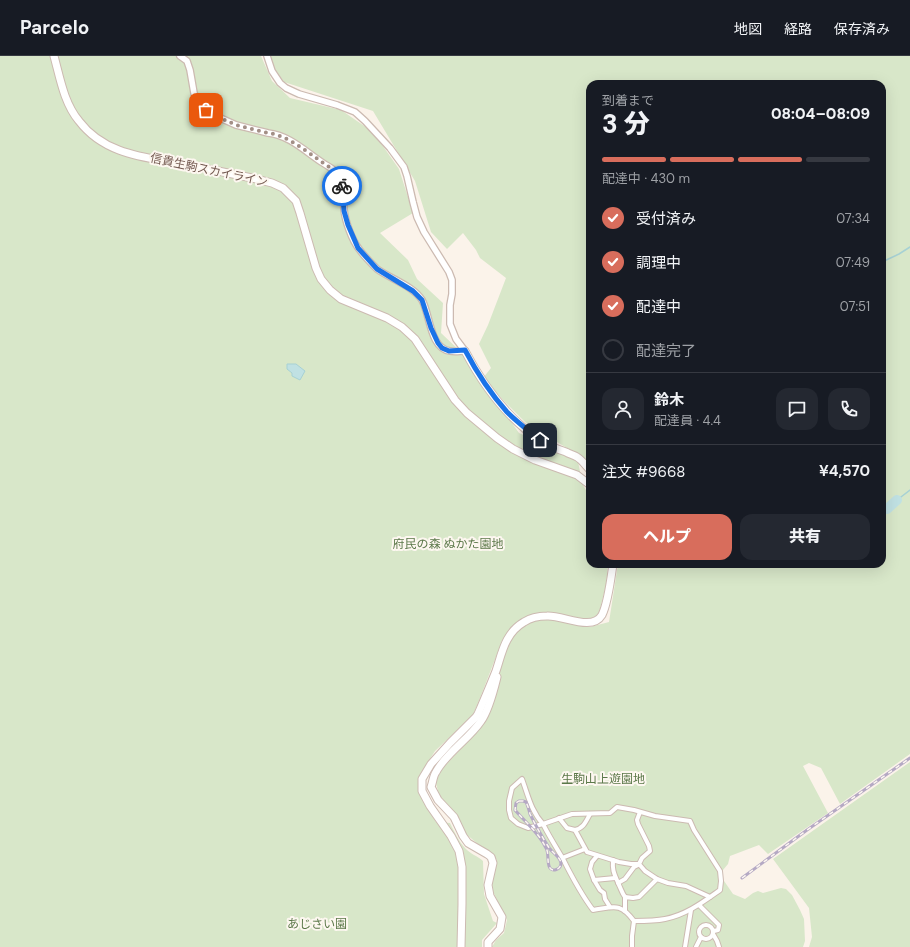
<!DOCTYPE html>
<html lang="ja">
<meta charset="utf-8">
<style>
body{margin:0;font-family:"DM Sans","Noto Sans JP",sans-serif;background:#242831;color:#f1f3f6;height:100vh;display:flex;flex-direction:column;font-size:15px;white-space:nowrap}
*{box-sizing:border-box;margin:0}
p{font-size:13px;color:#9ea1a6}
.icon{flex:none;width:22px;height:22px;fill:none;stroke:currentColor;stroke-width:2;stroke-linecap:round;stroke-linejoin:round}
.map{position:relative;flex:1;overflow:hidden}
.panel{position:absolute;left:586px;top:24px;width:300px;height:488px;display:flex;flex-direction:column;background:#171b24;border-radius:12px;box-shadow:0 4px 16px #0002}
.panel>*{flex:none}
.pin{position:absolute;display:grid;place-items:center;width:34px;height:34px;color:#fff;margin:-17px;border-radius:8px;box-shadow:0 2px 6px #0006}
.courier{position:absolute;display:grid;place-items:center;width:40px;height:40px;margin:-20px;border:3px solid #1a73e8;border-radius:50%;background:#fff;color:#222;box-shadow:0 1px 5px #0007}
.overview em{font-style:normal;font-weight:800}
.overview div{display:flex;flex-direction:column-reverse}
.overview{display:flex;align-items:center;justify-content:space-between;height:68px;padding:0 16px}
h1{font-size:26px;font-weight:800;line-height:30px}
.bar{display:grid;grid-template-columns:repeat(4,1fr);gap:6px 4px;align-content:center;height:48px;padding:0 16px}
.bar i{height:5px;border-radius:3px;background:#363941}
.bar .active{background:#d86d5c}
.bar p{grid-column:span 4}
.line{display:flex;align-items:center;gap:10px;padding:0 16px;border-top:1px solid #363941}
.line div{flex:1}
.round{display:grid;place-items:center;flex:none;width:42px;height:42px;border-radius:12px;background:#242831}
ol{padding:0 16px;list-style:none}
li{display:flex;align-items:center;gap:12px;height:44px}
li p{margin-inline-start:auto}
li .icon{padding:4px;border-radius:50%;background:#d86d5c;color:#fff;stroke-width:4}
li:last-child{color:#9ea1a6}
li i{width:22px;height:22px;border:2px solid #363941;border-radius:50%}
.button{display:flex;gap:8px;margin-top:auto;padding:8px 16px}
.button a{flex:1;height:46px;border-radius:12px;background:#d86d5c;color:#fff;font-size:16px;font-weight:800;line-height:46px;text-align:center}
.button a+a{background:#242831;color:#f1f3f6}
header{display:flex;align-items:center;gap:24px;box-sizing:border-box;height:56px;padding:0 20px;background:#171b24;border-bottom:1px solid #363941}
header strong{font-size:19px}
nav{display:flex;gap:22px;margin-inline-start:auto;font-size:14px}
.map>svg:first-child{display:block}
.green{fill:#d8e7c9}
.water{fill:#c0e1e3;stroke:#a7d1d4}
.lines{fill:none;stroke-linecap:round;stroke-linejoin:round}
.stream{stroke:#a7d1d4;stroke-width:1.5}
.river{stroke:#c0e1e3;stroke-width:10}
.pedestrian-casing{stroke:#ccbab1;stroke-width:6}
.minor-casing{stroke:#ccbab1;stroke-width:8}
.tertiary-casing{stroke:#ccbab1;stroke-width:9}
.pedestrian{stroke:#fff;stroke-width:4}
.minor{stroke:#fff;stroke-width:5.5}
.tertiary{stroke:#fff;stroke-width:7}
.rail-casing{stroke:#b5a9c4;stroke-width:3}
.rail{stroke:#fdf7f0;stroke-width:1.5;stroke-dasharray:4.5;stroke-linecap:butt}
.done{stroke:#a38f86;stroke-width:4;stroke-dasharray:0 7.2}
.route{stroke:#1a73e8;stroke-width:5}
.labels{text-anchor:middle;stroke-width:4;stroke-linejoin:round;paint-order:stroke}
.street-label{font-size:12px;fill:#735950;stroke:#fdf7f0}
.park-label{font-size:12px;fill:#5b7849;stroke:#fdf7f0}
</style>
<header>
<strong>Parcelo</strong>
<nav><a>地図</a><a>経路</a><a>保存済み</a></nav>
</header>
<div class="map">
<svg width="910" height="891" viewBox="0 0 910 891">
<rect width="100%" height="100%" fill="#fbf3ea"/>
<!-- green -->
<g class="green">
<path d="M0,0h261l11,25 18,17 51,12 32,22 26,37 14,44 -33,20 28,27 9,19 26,24 -2,30 22,21 56,79 44,20 15,9 5,23 7,12v67h18l-2,21 -6,24 -2,5 -5,4 -9,1 -29,-6h-10l-39,22 -4,6 -20,52 -9,22 -38,36 -16,25 -1,10 1,6 17,30 14,1c4,8 9,19 15,25 5,6 13,8 18,13l1,33 9,27 4,2 -15,17v7h-482z"/>
<polygon points="269,0 910,0 910,698 840,748 821,712 809,707 803,710 828,757 768,798 759,789 730,800 728,808 723,814 722,822 733,838 745,843 753,837 758,835 763,837 781,832 786,833 792,839 800,854 804,863 805,885 803,891 492,891 496,884 504,877 507,864 496,842 491,831 494,819 497,804 466,778 456,758 439,739 436,727 440,715 479,674 497,624 505,592 515,577 523,570 532,565 543,563 554,562 590,571 609,566 618,508 882,508 882,28 590,28 590,409 578,399 525,366 504,345 483,322 491,312 479,288 488,269 506,222 480,202 476,194 463,177 447,193 431,176 415,125 373,55 284,26 271,8"/>
<polygon points="910,706 910,891 809,891 812,881 809,852 773,803"/>
</g>
<!-- water -->
<polygon class="water" points="287,308 296,308 305,315 300,324 292,320 292,317 287,313"/>
<g class="lines">
<!-- stream -->
<g class="stream">
<polyline points="882,206 899,198 910,191"/>
<polyline points="897,444 910,434"/>
<polyline points="882,456 887,453"/>
</g>
<!-- river -->
<polyline class="river" points="887,453 897,444"/>
<defs>
<g id="pedestrian">
<path d="M522,723c6,16 9,32 21,45l-15,4 -10,-4 -7,-6 -2,-8v-9l3,-13z"/>
<polyline points="640,756 637,764 638,768 649,790 650,795 642,802 639,808 645,815 657,823 668,827 686,830 710,841"/>
<polyline points="559,762 567,772 575,774 587,796 619,806 631,808 639,808"/>
<path d="M575,774c9,-2 11,-9 15,-16"/>
<polyline points="597,800 592,806 590,813 594,824 600,834 604,837 605,843 610,851"/>
<polyline points="562,802 585,793"/>
<path d="M613,804c-1,12 2,15 6,25 2,4 3,8 6,12"/>
<polyline points="594,824 615,822"/>
<polyline points="618,827 625,823 634,811 638,809"/>
<polyline points="699,849 719,869 718,874 714,875"/>
<polyline points="625,855 625,841 633,842 639,841 657,823"/>
<circle cx="706" cy="876" r="7"/>
<polyline points="713,878 717,885 719,891"/>
<path d="M632,891v-11l2,-15c-14,-19 -20,-14 -41,-11 -12,-16 -21,-33 -30,-51 -7,-12 -14,-23 -20,-35l29,-10 38,-1 7,-6 17,3 21,6 35,5 4,9 26,41 1,10 -1,9c-17,12 -34,25 -55,29 -10,2 -21,2 -31,2"/>
<polyline points="685,891 691,854"/>
<polyline points="696,891 701,881"/>
</g>
<g id="minor">
<path d="M180,0l7,5 3,9 4,23 5,13 8,6 29,13 32,8c21,2 38,19 55,30 6,4 13,7 17,13 4,9 3,24 4,33 1,12 8,31 15,40 5,7 12,14 18,20 14,10 36,17 45,31 8,14 8,49 28,51 5,1 10,0 15,0"/>
<polyline points="267,0 272,15 280,27 286,32 299,38 337,49 355,56 365,65 390,92 404,111 407,120 413,146 417,161 424,176 449,216 452,224 452,238 450,249 450,268 456,283 465,295"/>
</g>
<g id="tertiary">
<path d="M54,0c6,22 10,47 25,65 25,33 64,36 101,43 24,4 48,9 72,14l20,5 11,5 13,13 4,12 16,55 5,11 9,11 11,9 46,19 15,9 13,12 40,61 12,13 30,25 16,11 22,11 42,15 13,10"/>
<path d="M465,295c18,34 43,68 76,90 8,5 16,8 25,11 3,2 8,3 11,5 5,3 9,9 13,13"/>
<path d="M461,891l1,-43v-37l-3,-16 -8,-15 -21,-30 -8,-15v-12l9,-15 19,-21 26,-26 2,-3c6,-14 12,-28 18,-43 6,-18 9,-38 28,-49 6,-4 16,-6 23,-6 16,-1 45,16 55,-1 6,-12 9,-37 11,-51"/>
<path d="M488,891v-5l12,-13 2,-12 -12,-21 -2,-11 5,-22 -2,-6 -4,-3 -19,-11 -5,-7 -9,-19 -16,-17 -7,-13c2,-5 2,-11 5,-15 10,-19 33,-33 45,-51 8,-11 13,-32 16,-44"/>
</g>
</defs>
<!-- pedestrian casing -->
<use href="#pedestrian" class="pedestrian-casing"/>
<!-- minor casing -->
<use href="#minor" class="minor-casing"/>
<!-- tertiary casing -->
<use href="#tertiary" class="tertiary-casing"/>
<!-- pedestrian -->
<use href="#pedestrian" class="pedestrian"/>
<!-- minor -->
<use href="#minor" class="minor"/>
<!-- tertiary -->
<use href="#tertiary" class="tertiary"/>
<defs>
<g id="rail">
<path d="M519,745h4l3,1c2,4 3,8 4,12 5,10 13,25 20,35 3,4 10,8 11,14 0,7 -10,10 -12,3 -2,-6 0,-13 -3,-18 -7,-15 -20,-25 -31,-38l1,-7z"/>
<polyline points="742,822 807,774 910,702"/>
</g>
</defs>
<!-- rail casing -->
<use href="#rail" class="rail-casing"/>
<!-- rail -->
<use href="#rail" class="rail"/>
</g>
<g class="lines">
<!-- done -->
<path class="done" d="M206,54l1,2 29,13 32,8c22,2 47,26 66,37l6,6 2,10"/>
<!-- route -->
<path class="route" d="M342,130l2,25 4,14 10,23 19,21 36,22 9,9 9,28 7,15 4,5 7,3 16,-1c12,23 25,43 42,62 10,10 22,19 33,28"/>
</g>
<g class="labels">
<!-- street labels -->
<g class="street-label">
<text transform="translate(209 114) rotate(12)" y="4">信貴生駒スカイライン</text>
</g>
<!-- park labels -->
<g class="park-label">
<text x="448" y="492">府民の森 ぬかた園地</text>
<text x="603" y="727">生駒山上遊園地</text>
<text x="317" y="872">あじさい園</text>
</g>
</g>
</svg>
<div class="pin" style="left:206px;top:54px;background:#ea580c"><svg class="icon" aria-label="bag" viewBox="0 0 24 24"><path d="M5 8h14l-1 12H6zM9 8a3 3 0 0 1 6 0"/></svg></div>
<div class="pin" style="left:540px;top:384px;background:#1f2937"><svg class="icon" aria-label="home" viewBox="0 0 24 24"><path d="M3 11l9-7 9 7M6 9v11h12V9"/></svg></div>
<div class="courier" style="left:342px;top:130px"><svg class="icon" aria-label="bike" viewBox="0 0 24 24"><circle cx="6" cy="16" r="4"/><circle cx="18" cy="16" r="4"/><path d="M6 16l4-8h5l3 8M10 8l3 8H6M13 5h3"/></svg></div>
<section class="panel">
<div class="overview"><div><h1>3 分</h1><p>到着まで</p></div><em>08:04–08:09</em></div>
<div class="bar"><i class="active"></i><i class="active"></i><i class="active"></i><i></i><p>配達中 · 430 m</p></div>
<ol>
<li><svg class="icon" aria-label="check" viewBox="0 0 24 24"><path d="M5 12l5 5 9-10"/></svg>受付済み<p>07:34</p></li>
<li><svg class="icon" aria-label="check" viewBox="0 0 24 24"><path d="M5 12l5 5 9-10"/></svg>調理中<p>07:49</p></li>
<li><svg class="icon" aria-label="check" viewBox="0 0 24 24"><path d="M5 12l5 5 9-10"/></svg>配達中<p>07:51</p></li>
<li><i></i>配達完了</li>
</ol>
<div class="line" style="height:72px"><a class="round"><svg class="icon" aria-label="person" viewBox="0 0 24 24"><circle cx="12" cy="8" r="4"/><path d="M4 21q1-7 8-7t8 7"/></svg></a><div><b>鈴木</b><p>配達員 · 4.4</p></div><a class="round"><svg class="icon" aria-label="chat" viewBox="0 0 24 24"><path d="M4 5h16v11H9l-5 4z"/></svg></a><a class="round"><svg class="icon" aria-label="phone" viewBox="0 0 24 24"><path d="M5 4h4l2 5-3 2q2 4 5 5l2-3 5 2v4C11 20 4 13 5 4z"/></svg></a></div>
<div class="line" style="height:52px"><div>注文 #9668</div><b>¥4,570</b></div>
<div class="button"><a>ヘルプ</a><a>共有</a></div>
</section>
</div>
